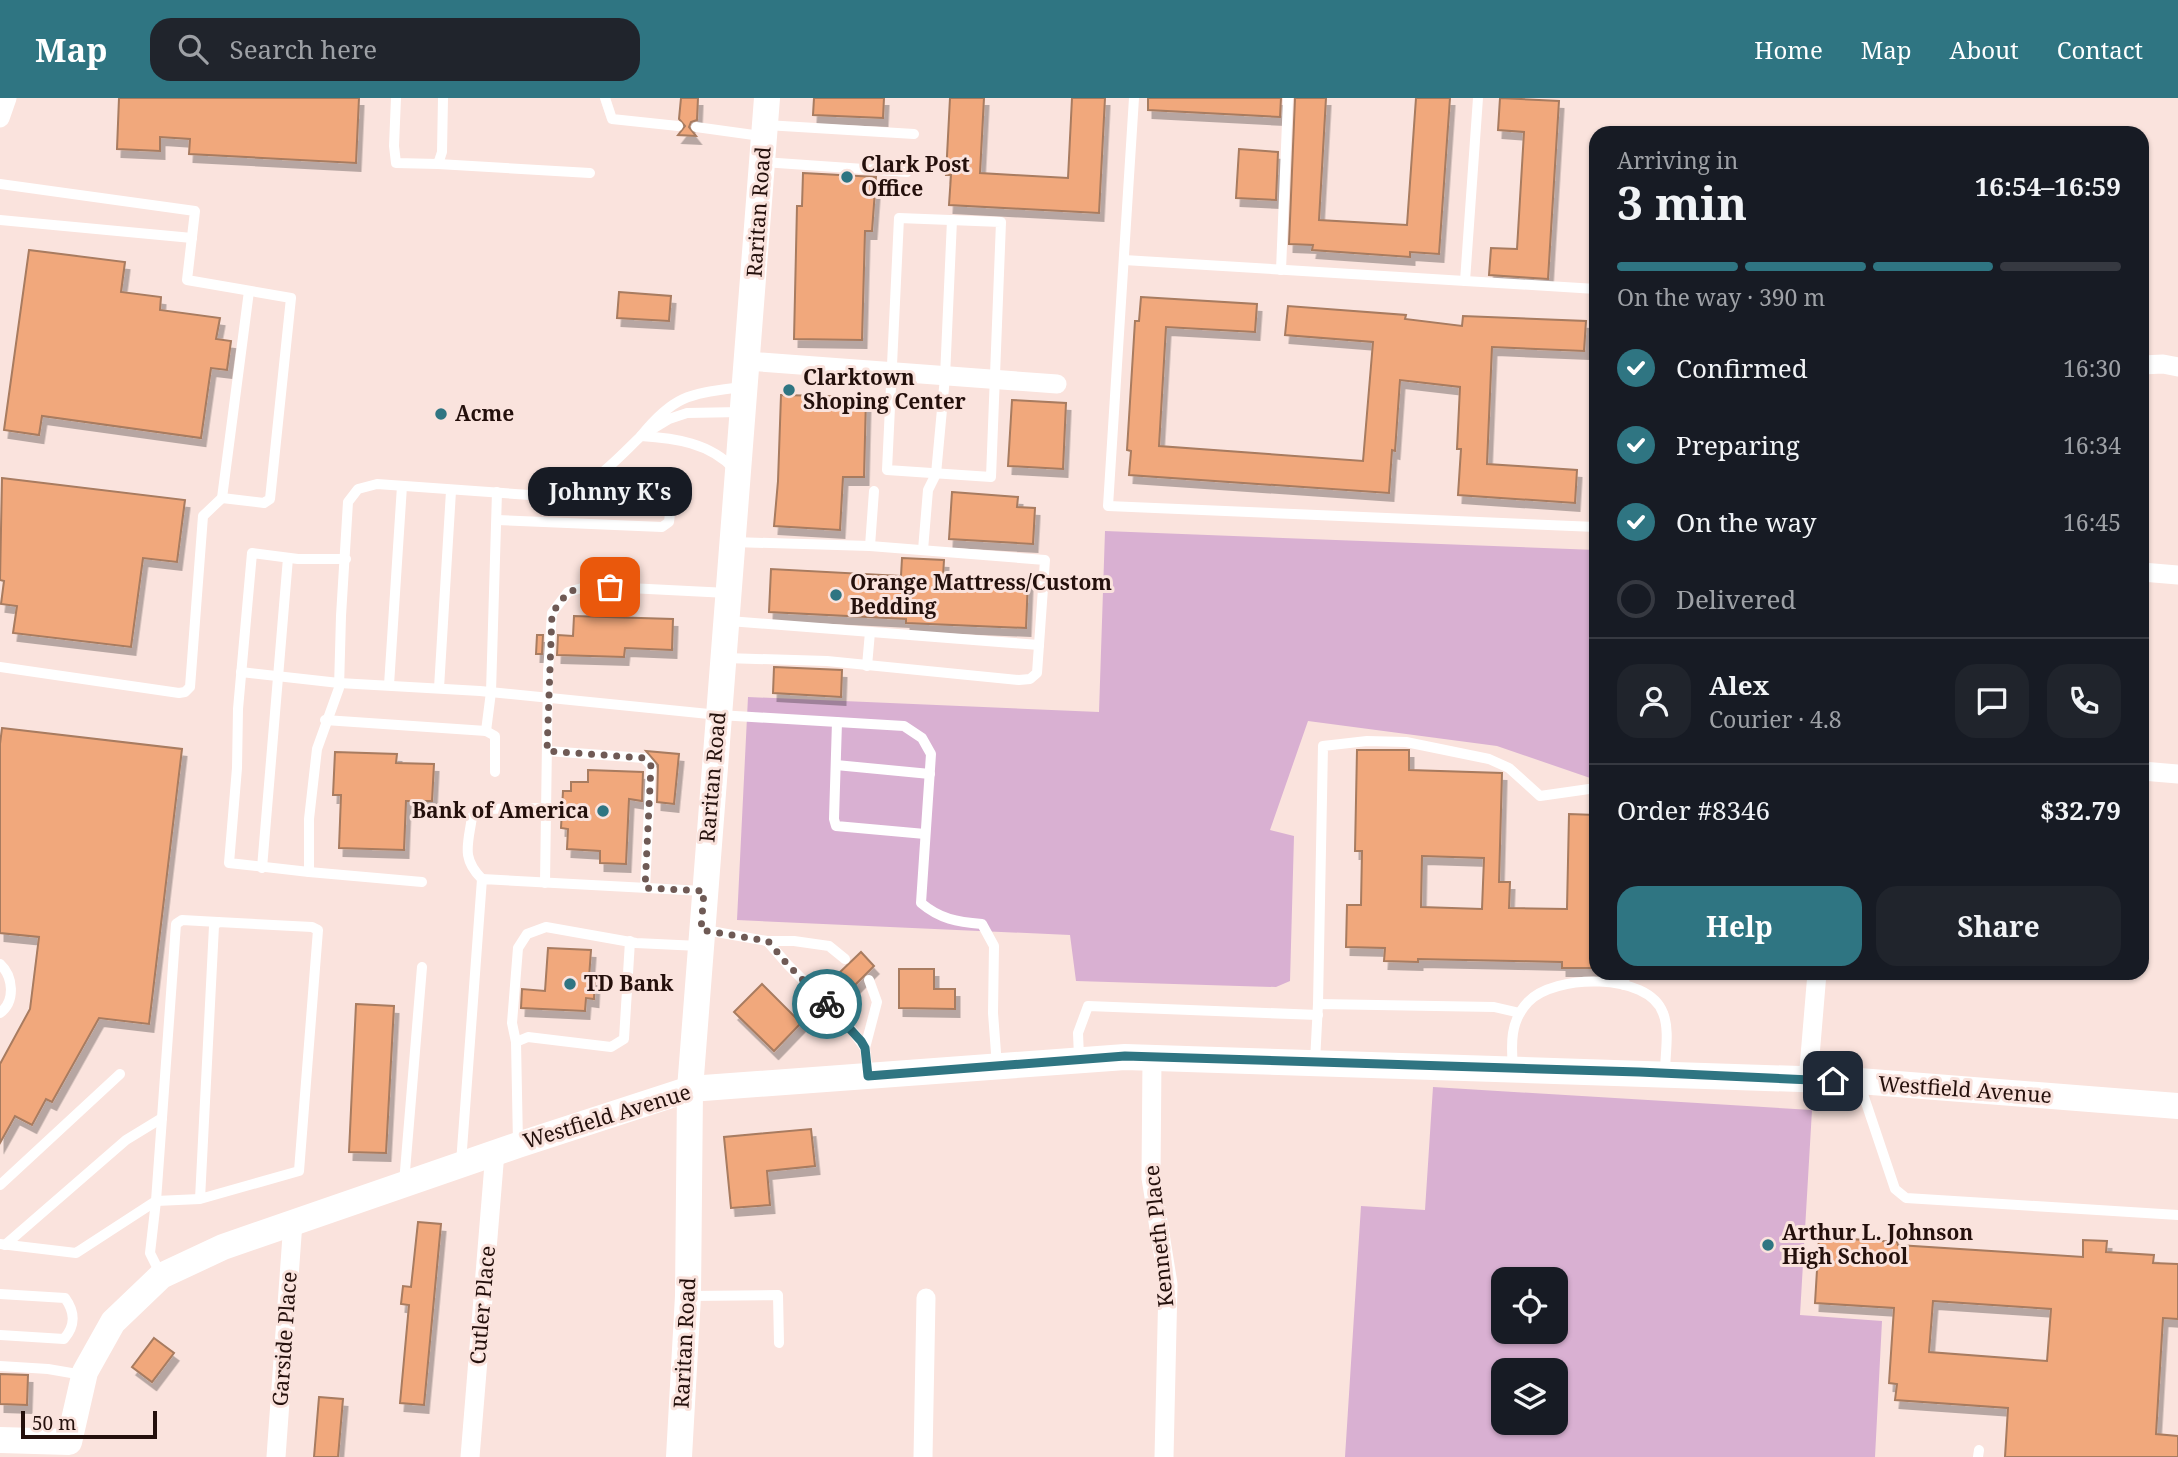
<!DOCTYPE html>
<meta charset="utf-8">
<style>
body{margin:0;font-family:"Noto Serif",serif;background:#20242c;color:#f1f3f6;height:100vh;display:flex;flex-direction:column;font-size:26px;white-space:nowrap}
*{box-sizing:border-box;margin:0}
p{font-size:23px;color:#9ea1a6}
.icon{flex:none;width:38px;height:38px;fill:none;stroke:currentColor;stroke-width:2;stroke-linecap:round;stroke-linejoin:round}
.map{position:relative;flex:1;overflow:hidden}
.sheet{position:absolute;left:1589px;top:28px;width:560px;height:854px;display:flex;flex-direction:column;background:#171b24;border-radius:21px;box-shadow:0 2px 5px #0004}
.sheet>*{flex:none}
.fabs{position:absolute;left:1491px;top:1169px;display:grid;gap:14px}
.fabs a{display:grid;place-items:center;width:77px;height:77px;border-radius:14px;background:#171b24;box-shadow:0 2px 5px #0004;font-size:35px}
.scale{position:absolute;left:21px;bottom:18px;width:136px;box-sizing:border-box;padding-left:7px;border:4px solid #24100c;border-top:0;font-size:19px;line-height:24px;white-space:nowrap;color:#24100c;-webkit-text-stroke:5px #fae3dd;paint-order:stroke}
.pin{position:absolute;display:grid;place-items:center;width:60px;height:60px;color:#fff;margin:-30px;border-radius:14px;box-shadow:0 4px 10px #0006}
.courier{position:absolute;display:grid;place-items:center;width:70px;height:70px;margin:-35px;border:5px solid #2f7582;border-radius:50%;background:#fff;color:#222;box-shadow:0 2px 9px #0007}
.bubble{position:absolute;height:49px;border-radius:21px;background:#171b24;box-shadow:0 2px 5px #0004;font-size:23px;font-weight:700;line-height:49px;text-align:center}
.overview em{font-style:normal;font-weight:700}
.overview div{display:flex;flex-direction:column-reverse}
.overview{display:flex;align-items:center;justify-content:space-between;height:119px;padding:0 28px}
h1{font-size:46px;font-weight:700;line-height:52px}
.bar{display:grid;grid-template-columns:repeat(4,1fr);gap:10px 7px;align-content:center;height:84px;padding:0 28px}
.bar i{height:9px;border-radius:5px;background:#363941}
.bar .active{background:#2f7582}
.bar p{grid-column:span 4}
.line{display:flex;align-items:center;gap:18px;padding:0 28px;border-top:2px solid #363941}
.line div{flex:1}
.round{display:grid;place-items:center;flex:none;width:74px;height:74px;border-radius:21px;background:#20242c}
ol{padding:0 28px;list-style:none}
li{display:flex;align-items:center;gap:21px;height:77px}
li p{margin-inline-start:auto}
li .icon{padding:7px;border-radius:50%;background:#2f7582;color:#fff;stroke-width:4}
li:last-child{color:#9ea1a6}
li i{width:38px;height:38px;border:4px solid #363941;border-radius:50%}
.cta{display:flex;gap:14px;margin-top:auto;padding:14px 28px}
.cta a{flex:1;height:80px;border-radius:21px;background:#2f7582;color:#fff;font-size:28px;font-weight:700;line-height:80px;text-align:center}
.cta a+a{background:#20242c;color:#f1f3f6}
header{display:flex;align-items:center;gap:42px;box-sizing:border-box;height:98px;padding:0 35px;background:#2f7582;color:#fff}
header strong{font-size:33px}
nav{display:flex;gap:38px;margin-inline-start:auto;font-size:24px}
.search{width:490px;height:63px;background:#20242c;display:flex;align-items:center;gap:18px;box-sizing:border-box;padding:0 24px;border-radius:21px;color:#9ea1a6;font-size:26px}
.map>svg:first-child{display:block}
.green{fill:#d9b0d2;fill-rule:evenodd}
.building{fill:#f1a87b;stroke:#a87b60;stroke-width:2;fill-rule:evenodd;filter:url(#shadow)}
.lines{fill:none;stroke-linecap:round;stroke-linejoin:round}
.lane{stroke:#fff;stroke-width:10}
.street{stroke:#fff;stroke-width:19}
.secondary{stroke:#fff;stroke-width:26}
.done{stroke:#6f5a55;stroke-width:7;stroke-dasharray:0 12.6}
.route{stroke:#2f7582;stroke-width:9}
.poi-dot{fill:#2f7582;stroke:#fae3dd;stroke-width:2.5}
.labels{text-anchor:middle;stroke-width:6;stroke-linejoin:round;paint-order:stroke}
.poi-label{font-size:21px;font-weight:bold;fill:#24100c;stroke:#fae3dd;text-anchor:start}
.street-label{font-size:21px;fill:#24100c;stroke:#fae3dd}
</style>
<header>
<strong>Map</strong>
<div class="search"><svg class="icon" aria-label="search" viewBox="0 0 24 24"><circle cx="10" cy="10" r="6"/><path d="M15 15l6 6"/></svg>Search here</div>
<nav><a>Home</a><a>Map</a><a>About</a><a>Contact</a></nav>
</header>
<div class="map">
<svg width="2178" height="1359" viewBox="0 0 2178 1359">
<defs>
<filter id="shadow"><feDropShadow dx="4.5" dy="8" stdDeviation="0" flood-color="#0004"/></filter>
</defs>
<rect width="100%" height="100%" fill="#fae3dd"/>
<!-- green -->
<g class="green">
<polygon points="1105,433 1596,452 1596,682 1497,648 1308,623 1270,732 1294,738 1290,883 1276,889 1076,883 1070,837 737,822 748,599 1099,614"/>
<path d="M1433,989l379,23 -12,205 82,6 -7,136h-530l16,-251 64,4zM1503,1181h53v53h-53zM1503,1272h53v53h-53z"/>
</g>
<!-- building -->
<g class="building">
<polygon points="119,0 359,0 356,65 189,56 190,41 160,39 160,53 117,51"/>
<polygon points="681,0 698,0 697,22 691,24 689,29 696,38 678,37 685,28 679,21"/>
<polygon points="814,0 884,0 883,20 813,17"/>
<polygon points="950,0 984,0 980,75 1068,80 1072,0 1105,0 1099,115 949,107 951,77 946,77"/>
<polygon points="1148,0 1281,0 1280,19 1148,12"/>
<polygon points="1295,0 1326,0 1319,122 1407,127 1416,0 1450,0 1439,156 1410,154 1410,159 1312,152 1313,147 1289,146"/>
<polygon points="1500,0 1559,3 1548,181 1489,177 1491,150 1517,151 1524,34 1498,32"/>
<polygon points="1239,51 1278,54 1276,102 1236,100"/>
<polygon points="803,75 876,79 872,133 865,133 862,242 794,241 797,108 802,108"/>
<polygon points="29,152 125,164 121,194 161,199 160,212 220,220 216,241 231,243 227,272 211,270 201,340 42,318 39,337 4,332"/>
<polygon points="619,194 671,198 669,223 617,220"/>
<polygon points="1141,199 1257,206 1255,234 1166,229 1159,348 1363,363 1373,244 1285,237 1288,208 1406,217 1405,221 1462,228 1463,218 1586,223 1584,253 1492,249 1487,366 1577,372 1575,405 1458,397 1461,351 1457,351 1460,289 1400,282 1395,353 1392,352 1389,395 1129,377 1131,353 1127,352 1135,223 1139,223"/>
<polygon points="781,297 866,299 864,379 843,379 840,432 774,428 778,383"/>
<polygon points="1012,302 1066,305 1063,371 1008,368"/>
<polygon points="2,380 185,402 177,464 143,460 131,549 13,535 17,508 1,506 4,483 0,482"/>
<polygon points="952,394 1018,399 1017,409 1035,410 1033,446 949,441"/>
<polygon points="902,460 944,462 943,479 1028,482 1026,530 906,525 906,521 769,514 771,471 901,478"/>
<polygon points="574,518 673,521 672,552 625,550 624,559 557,557 558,537 573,538"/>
<polygon points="537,537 543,537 542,556 536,556"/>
<polygon points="774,569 842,572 841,599 773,595"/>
<polygon points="2,630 182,651 149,926 99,920 52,1004 46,1001 32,1027 15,1018 0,1045 0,966 30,911 39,839 0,835 0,646"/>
<path d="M1357,652h52v20l93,3 -3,109h11l-1,26 58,1 2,-95 27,1v153h-34v-6l-144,-3v3l-34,-1 1,-13 -39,-1 1,-42h14l1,-54h-7zM1422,758l62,2 -2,51 -61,-2z"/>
<polygon points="646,653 679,656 674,706 657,704 658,667"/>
<polygon points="335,654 397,656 396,665 434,666 432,703 406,703 404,752 339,750 341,697 333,697"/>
<polygon points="588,672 643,674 642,703 629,701 626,766 600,765 600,753 567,751 568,731 561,730 563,693 571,693 571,684 588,684"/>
<polygon points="548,850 591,852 589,880 595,880 594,901 586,900 585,913 521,910 522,891 545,893"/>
<polygon points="861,854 874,868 852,890 838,876"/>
<polygon points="899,871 934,871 934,891 955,891 955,911 899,910"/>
<polygon points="762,886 801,925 774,953 734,914"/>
<polygon points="356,906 394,908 386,1055 349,1054"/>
<polygon points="811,1031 815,1068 767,1073 770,1107 731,1110 724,1039"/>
<polygon points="418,1124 441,1126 424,1307 400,1305 409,1207 401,1206 403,1188 411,1189"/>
<path d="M1819,1139l78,5 1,3 185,12v-17l24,1 -1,11 48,3 -1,8 25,1v55l-15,-1 -7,116 22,2v21h-173l3,-49 -113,-8 2,-16 -8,-1 5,-75 -79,-5zM1933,1203l118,8 -4,52 -118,-9z"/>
<polygon points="154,1240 174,1255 152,1284 132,1269"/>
<polygon points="0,1276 28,1277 27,1307 0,1306"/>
<polygon points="319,1299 343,1301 338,1359 314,1359"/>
</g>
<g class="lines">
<!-- lane -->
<g class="lane">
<polyline points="396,0 394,48 396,65 438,66 442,54 443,0"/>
<polyline points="605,0 612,21 678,28"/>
<polyline points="1134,0 1108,408 1596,429"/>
<polyline points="766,27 914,36"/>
<polyline points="696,29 761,38"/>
<polyline points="763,64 907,74"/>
<polyline points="438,66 590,75"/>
<polyline points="0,86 195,113 187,182 291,200 270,401 264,405 222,400"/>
<polygon points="899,120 1001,124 991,379 887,372"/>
<polyline points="0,122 192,140"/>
<polyline points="1124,162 1596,191"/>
<polyline points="1281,172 1288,0"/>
<polyline points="1465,183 1478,0"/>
<path d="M741,314l-54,1 -18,6 -28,17c34,-42 49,-42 101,-49"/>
<polyline points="497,422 662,429 669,424 672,398 667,390 635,389 603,411 585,387"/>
<polyline points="870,448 874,393"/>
<polyline points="923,452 928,392 936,376 945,279 952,122"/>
<path d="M346,461h-48l-46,-6 -14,156 -1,59 -8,95 80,9v-53l8,-70 22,-61 2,-72 7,-114 10,-13 19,-5 180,13c35,-9 59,-37 84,-61 34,2 69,7 93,33"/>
<polyline points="729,523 1039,547"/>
<polyline points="725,560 827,563 1019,582 1030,581 1037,575 1045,462 870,448 733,444"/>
<polyline points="867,568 870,534"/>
<polyline points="0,569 179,595 185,594 190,589 203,418 222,400 249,193"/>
<path d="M241,574l98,11 141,8 239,24 185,11 18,12 9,16 -10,149c19,16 36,19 61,21l12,22 -1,67 4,53"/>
<polyline points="389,587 402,388"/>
<polyline points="439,590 451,393"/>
<polyline points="325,622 486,633 491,594 497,394"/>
<polyline points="837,624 834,721 836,728 925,736"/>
<polyline points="486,633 495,638 495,674"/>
<polyline points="547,653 644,660 651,668 645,790"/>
<polyline points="836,667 930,676"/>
<polyline points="262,770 288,460"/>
<polyline points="309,774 422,784"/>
<path d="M482,781c-21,-21 -14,-34 -10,-62l10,-8 64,-1"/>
<polyline points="545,785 548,574 552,515 568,494 589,488 728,495"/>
<polyline points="705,832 767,843 794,843 829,848 845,861"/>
<polyline points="767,843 788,867 849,928 865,950"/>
<path d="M0,866c13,12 16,37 0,49"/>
<polyline points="1624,887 1625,875"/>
<polyline points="1318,906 1323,648 1367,643 1406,644 1489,661 1509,670 1540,698 1596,690"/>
<polyline points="516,944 512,925 518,850 527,836 546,829 636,845 699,848"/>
<polyline points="1079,959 1078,935 1088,908 1318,917"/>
<polyline points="1315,964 1318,906 1494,909 1520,915"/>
<path d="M1513,970c-2,-24 -3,-47 15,-66 26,-28 120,-30 135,11 7,17 2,41 2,60"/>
<polyline points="868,977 865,950 877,904 869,882"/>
<polyline points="1859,984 1895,1091 1906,1100 2178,1117"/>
<polyline points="518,1046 516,944 528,939 611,949 624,941 630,843"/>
<polyline points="461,1065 482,781 703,793"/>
<polyline points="404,1085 422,869"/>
<polyline points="0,1087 120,976"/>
<polyline points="0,1146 76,1155 156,1103 200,1101 299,1073 318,832 312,829 218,824 214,828 200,1101"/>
<polyline points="5,1147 126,1042 162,1020"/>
<polyline points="161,1177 150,1155 156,1103 176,826 182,822 218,824"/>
<path d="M0,1196l65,4c10,14 11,27 -1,41l-64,-4"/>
<polyline points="689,1198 778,1197 779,1245"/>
<polyline points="0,1268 48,1271 83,1277"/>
<polyline points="1978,1359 1979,1352"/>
</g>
<!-- street -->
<g class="street">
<polyline points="0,20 7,0"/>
<polyline points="747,263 1057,286"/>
<polyline points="2142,267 2163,266 2178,269"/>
<polyline points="2142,474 2178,477"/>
<polyline points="2142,673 2178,676"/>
<polyline points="1152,959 1151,1080 1168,1186 1164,1359"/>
<polyline points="1808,982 1817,875"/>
<polyline points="276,1359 293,1124"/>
<polyline points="470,1359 495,1054"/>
<polyline points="923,1359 926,1200"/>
</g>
<!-- secondary -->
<g class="secondary">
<polyline points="0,1342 69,1344 85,1274 113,1224 161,1178 223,1149 518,1047 690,991 1125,959 1859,983 2178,1008"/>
<polyline points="679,1359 688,1198 690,991 767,0"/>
</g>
</g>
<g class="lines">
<!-- done -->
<polyline class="done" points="610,489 589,488 568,494 552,515 547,653 644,660 651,668 645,790 704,793 701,832 768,843 788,867 827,906"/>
<!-- route -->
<polyline class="route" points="827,906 861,943 865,950 868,978 1125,958 1639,974 1833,983"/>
</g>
<!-- markers -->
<g class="poi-dot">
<circle cx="847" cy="79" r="7"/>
<circle cx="789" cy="292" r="7"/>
<circle cx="441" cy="316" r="7"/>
<circle cx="836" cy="497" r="7"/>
<circle cx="603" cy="713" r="7"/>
<circle cx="570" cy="886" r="7"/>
<circle cx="1768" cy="1147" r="7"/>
</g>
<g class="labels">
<!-- poi labels -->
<g class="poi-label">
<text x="861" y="74">Clark Post<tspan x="861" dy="24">Office</tspan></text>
<text x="803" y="287">Clarktown<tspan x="803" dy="24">Shoping Center</tspan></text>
<text x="455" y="323">Acme</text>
<text x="850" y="492">Orange Mattress/Custom<tspan x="850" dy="24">Bedding</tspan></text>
<text x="589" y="720" text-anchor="end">Bank of America</text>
<text x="584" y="893">TD Bank</text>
<text x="1782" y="1142">Arthur L. Johnson<tspan x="1782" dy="24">High School</tspan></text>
</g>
<!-- street labels -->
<g class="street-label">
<text transform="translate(759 114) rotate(-86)" y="7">Raritan Road</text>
<text transform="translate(713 679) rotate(-85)" y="7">Raritan Road</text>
<text transform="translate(1965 992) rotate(4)" y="7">Westfield Avenue</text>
<text transform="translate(607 1019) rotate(-17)" y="7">Westfield Avenue</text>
<text transform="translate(1159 1138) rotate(-96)" y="7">Kenneth Place</text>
<text transform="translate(483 1207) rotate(-85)" y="7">Cutler Place</text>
<text transform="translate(285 1241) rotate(-86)" y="7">Garside Place</text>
<text transform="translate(685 1245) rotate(-87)" y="7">Raritan Road</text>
</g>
</g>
</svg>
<div class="fabs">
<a><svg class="icon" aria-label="locate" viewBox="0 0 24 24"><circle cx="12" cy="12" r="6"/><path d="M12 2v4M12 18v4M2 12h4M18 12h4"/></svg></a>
<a><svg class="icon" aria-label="layers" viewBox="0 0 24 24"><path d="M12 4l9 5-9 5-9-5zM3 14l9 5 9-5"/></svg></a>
</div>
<div class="scale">50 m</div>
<div class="pin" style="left:610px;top:489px;background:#ea580c"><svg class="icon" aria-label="bag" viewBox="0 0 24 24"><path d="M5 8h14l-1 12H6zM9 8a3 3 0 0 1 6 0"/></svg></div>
<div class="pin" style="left:1833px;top:983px;background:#1f2937"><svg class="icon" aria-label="home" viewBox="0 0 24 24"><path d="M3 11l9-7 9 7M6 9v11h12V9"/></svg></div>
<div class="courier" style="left:827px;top:906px"><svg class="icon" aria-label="bike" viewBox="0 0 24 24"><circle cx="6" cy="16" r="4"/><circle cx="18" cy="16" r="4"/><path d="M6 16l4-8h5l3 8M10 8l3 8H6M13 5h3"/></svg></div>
<div class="bubble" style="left:528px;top:369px;width:164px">Johnny K's</div>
<section class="sheet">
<div class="overview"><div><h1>3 min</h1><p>Arriving in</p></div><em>16:54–16:59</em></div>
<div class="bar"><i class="active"></i><i class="active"></i><i class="active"></i><i></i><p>On the way · 390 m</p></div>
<ol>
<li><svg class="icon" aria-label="check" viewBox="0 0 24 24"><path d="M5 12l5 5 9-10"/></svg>Confirmed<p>16:30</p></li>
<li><svg class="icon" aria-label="check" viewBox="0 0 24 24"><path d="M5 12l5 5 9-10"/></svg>Preparing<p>16:34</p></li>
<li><svg class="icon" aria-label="check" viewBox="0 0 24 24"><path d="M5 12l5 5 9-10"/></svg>On the way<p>16:45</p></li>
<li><i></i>Delivered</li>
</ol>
<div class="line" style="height:126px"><a class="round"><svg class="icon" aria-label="person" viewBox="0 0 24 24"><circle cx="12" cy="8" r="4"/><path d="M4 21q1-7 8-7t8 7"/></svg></a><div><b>Alex</b><p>Courier · 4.8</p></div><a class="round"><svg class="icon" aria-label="chat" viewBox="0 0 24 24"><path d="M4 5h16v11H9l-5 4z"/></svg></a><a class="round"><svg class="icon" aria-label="phone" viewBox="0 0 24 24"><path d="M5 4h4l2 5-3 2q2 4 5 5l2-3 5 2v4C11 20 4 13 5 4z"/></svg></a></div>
<div class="line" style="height:91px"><div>Order #8346</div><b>$32.79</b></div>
<div class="cta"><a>Help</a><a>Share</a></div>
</section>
</div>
